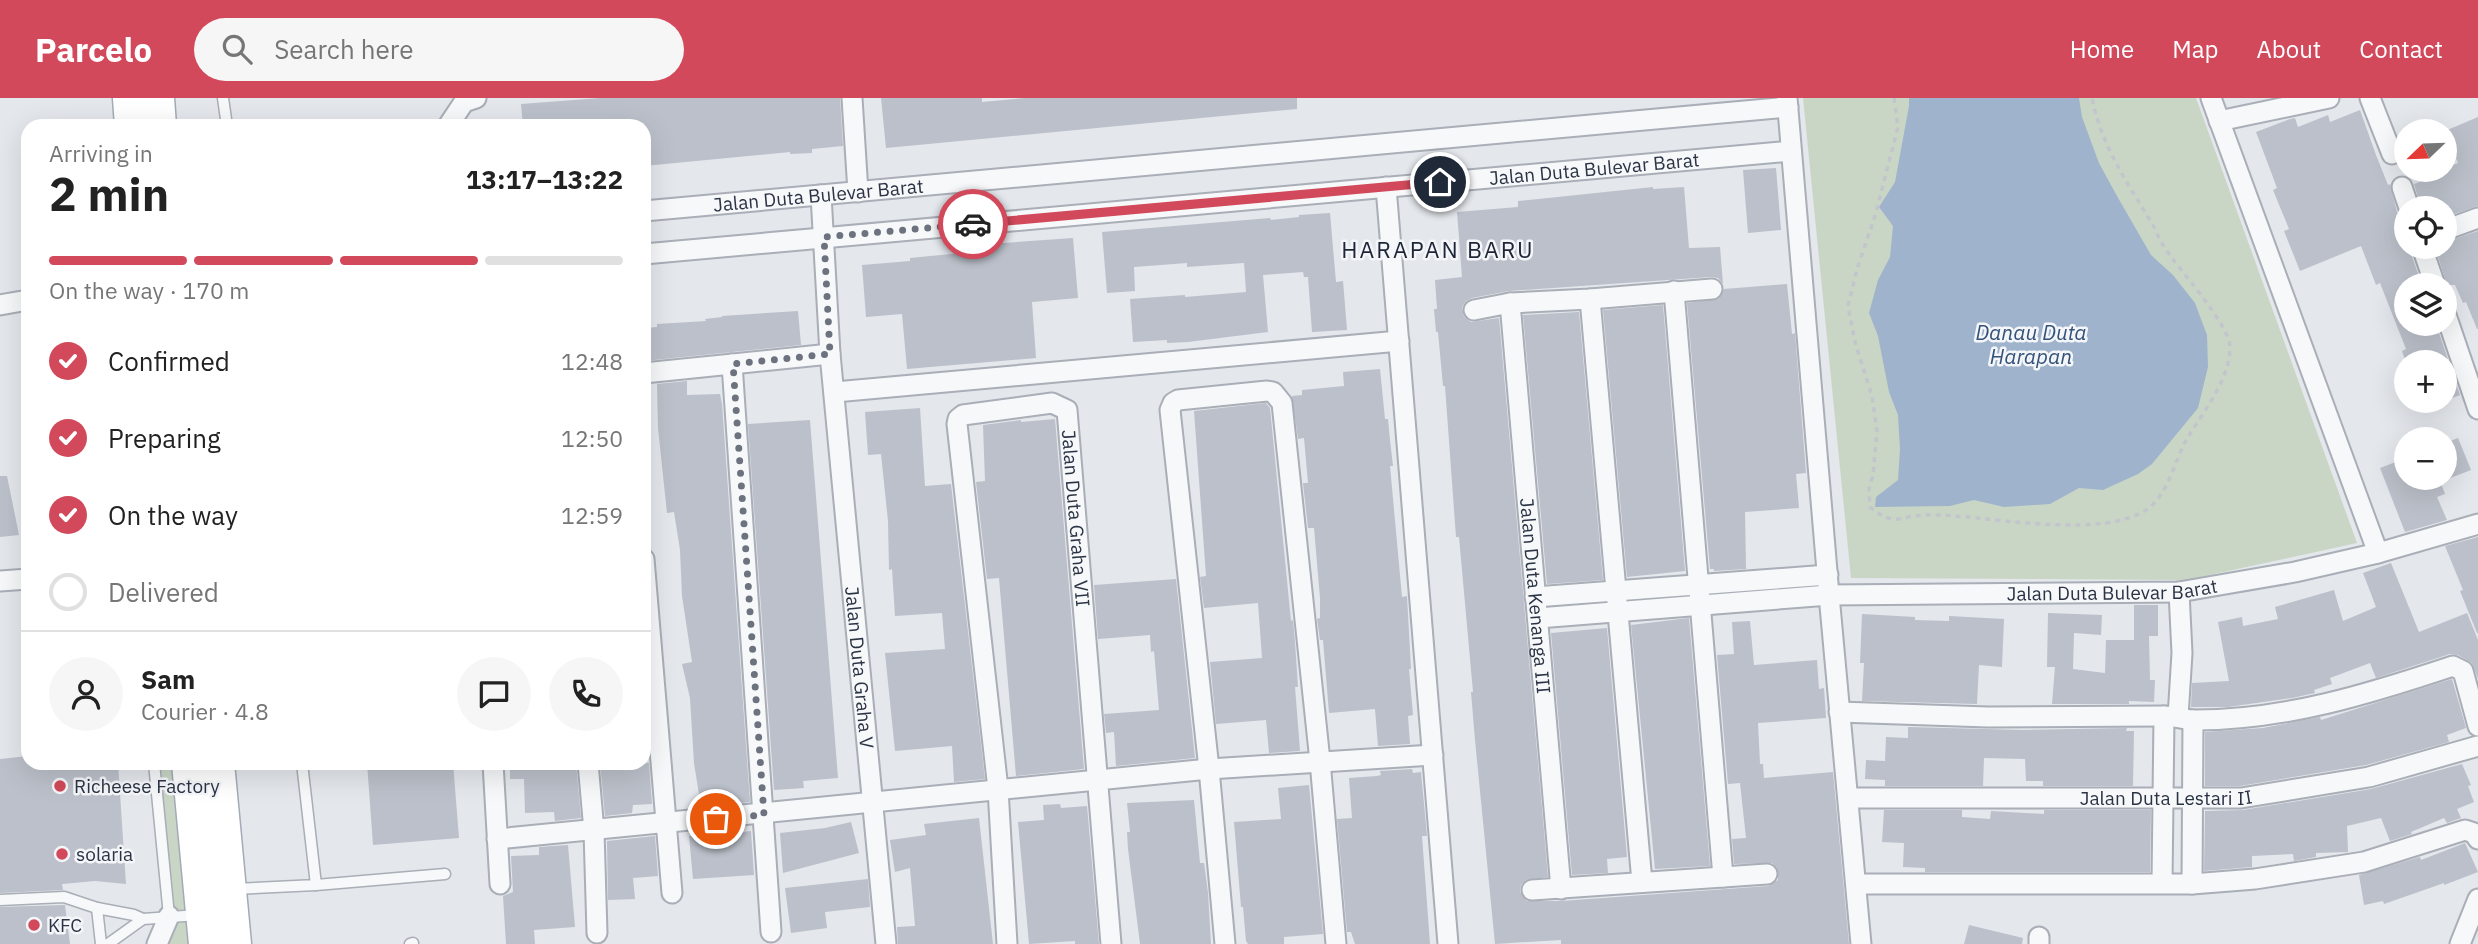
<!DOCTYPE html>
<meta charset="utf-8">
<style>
body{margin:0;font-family:"IBM Plex Sans",sans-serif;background:#f6f6f6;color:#222;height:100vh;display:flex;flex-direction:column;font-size:26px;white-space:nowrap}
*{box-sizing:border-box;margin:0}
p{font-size:23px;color:#767676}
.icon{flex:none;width:38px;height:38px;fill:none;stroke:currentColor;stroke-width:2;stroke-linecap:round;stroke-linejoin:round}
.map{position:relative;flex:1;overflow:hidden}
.side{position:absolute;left:21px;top:21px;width:630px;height:651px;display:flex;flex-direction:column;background:#fff;border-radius:21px;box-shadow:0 7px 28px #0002}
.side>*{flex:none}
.needle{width:46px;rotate:247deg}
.controls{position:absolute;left:2394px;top:21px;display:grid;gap:14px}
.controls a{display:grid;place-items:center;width:63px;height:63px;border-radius:50%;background:#fff;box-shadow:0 7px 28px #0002;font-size:35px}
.pin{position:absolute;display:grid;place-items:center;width:60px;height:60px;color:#fff;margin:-30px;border:4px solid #fff;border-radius:50%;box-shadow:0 2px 7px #0007}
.courier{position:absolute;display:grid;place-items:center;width:70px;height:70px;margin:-35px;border:5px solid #d1495b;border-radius:50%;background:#fff;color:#222;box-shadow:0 2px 9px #0007}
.head em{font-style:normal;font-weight:700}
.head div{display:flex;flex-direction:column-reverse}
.head{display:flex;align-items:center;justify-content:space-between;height:119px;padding:0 28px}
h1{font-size:46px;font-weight:700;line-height:52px}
.bar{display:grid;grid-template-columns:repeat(4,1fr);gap:10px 7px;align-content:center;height:84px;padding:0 28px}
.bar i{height:9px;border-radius:5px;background:#e0e0e0}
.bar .on{background:#d1495b}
.bar p{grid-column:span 4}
.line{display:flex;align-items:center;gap:18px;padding:0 28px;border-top:2px solid #e0e0e0}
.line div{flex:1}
.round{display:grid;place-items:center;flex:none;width:74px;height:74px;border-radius:37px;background:#f6f6f6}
ol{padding:0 28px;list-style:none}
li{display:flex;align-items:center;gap:21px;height:77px}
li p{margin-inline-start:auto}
li .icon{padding:7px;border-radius:50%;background:#d1495b;color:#fff;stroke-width:4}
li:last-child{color:#767676}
li i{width:38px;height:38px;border:4px solid #e0e0e0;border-radius:50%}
header{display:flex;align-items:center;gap:42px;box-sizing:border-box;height:98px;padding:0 35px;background:#d1495b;color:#fff}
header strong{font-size:33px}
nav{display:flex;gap:38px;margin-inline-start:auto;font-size:24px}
.search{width:490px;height:63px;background:#f6f6f6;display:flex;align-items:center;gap:18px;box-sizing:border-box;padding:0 24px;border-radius:38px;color:#767676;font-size:26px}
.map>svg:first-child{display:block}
.green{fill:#c9d6c5}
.water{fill:#9fb4cc}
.building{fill:#bbc0ca}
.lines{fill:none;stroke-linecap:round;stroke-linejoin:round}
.service-casing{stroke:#a9aeb7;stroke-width:13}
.minor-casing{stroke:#a9aeb7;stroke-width:23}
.primary-casing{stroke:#a3abb8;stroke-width:35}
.path{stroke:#c2c5cb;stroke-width:3.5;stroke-dasharray:5 5;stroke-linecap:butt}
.service{stroke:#f7f8fa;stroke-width:10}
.minor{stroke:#f7f8fa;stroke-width:19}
.primary{stroke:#fff;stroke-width:32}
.done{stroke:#6c737f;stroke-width:7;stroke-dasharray:0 12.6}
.route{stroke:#d1495b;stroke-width:9}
.poi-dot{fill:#d1495b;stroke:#f4f6f9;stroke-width:2.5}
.labels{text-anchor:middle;stroke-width:5;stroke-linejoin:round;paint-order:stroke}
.street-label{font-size:19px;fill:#2b3445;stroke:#f4f6f9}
.poi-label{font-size:19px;fill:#2b3445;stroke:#f4f6f9;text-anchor:start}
.water-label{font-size:21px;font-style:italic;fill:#34527a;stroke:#f4f6f9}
.quarter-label{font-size:23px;letter-spacing:2px;fill:#1d2536;stroke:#f4f6f9}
</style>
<header>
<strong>Parcelo</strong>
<div class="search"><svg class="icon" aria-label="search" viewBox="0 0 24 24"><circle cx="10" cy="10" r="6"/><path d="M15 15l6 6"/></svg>Search here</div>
<nav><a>Home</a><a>Map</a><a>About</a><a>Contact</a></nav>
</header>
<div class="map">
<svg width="2478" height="846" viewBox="0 0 2478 846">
<rect width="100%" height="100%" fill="#e4e7ec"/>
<!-- green -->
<g class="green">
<polygon points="1803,0 2196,0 2357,445 2187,482 1851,480"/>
<polygon points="154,665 217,665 234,846 157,846 169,818"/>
</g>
<!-- water -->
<polygon class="water" points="1909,0 2079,0 2082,19 2099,65 2117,98 2151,157 2173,177 2195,205 2207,237 2208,269 2198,310 2152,366 2138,376 2103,392 2079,390 2050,406 2004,409 1974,402 1950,408 1875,409 1876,399 1898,382 1900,351 1898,317 1889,294 1878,238 1869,215 1878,182 1890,159 1893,128 1879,109 1895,84 1909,8"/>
<!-- building -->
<g class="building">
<polygon points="600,0 840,0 843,48 812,51 812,55 790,56 790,54 644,68 644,25 608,28 523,28 521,6"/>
<polygon points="881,0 982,0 982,4 1025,0 1297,0 1297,11 886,50"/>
<polygon points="2360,12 2376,57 2388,87 2390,86 2397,114 2406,125 2406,154 2410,153 2422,187 2406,187 2406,226 2436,226 2460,297 2445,303 2445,264 2406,264 2402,253 2406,251 2380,185 2376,187 2361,148 2300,173 2284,133 2289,131 2273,92 2277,90 2256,34 2290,21 2295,20 2298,29 2328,17 2330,24"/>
<polygon points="2478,19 2478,108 2445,119 2445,110 2421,110 2414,86 2432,79 2430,76 2458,65 2445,33"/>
<polygon points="1776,70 1781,132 1748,135 1743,72"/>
<polygon points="1653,89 1653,91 1684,89 1689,150 1720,149 1723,186 1718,180 1711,179 1509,193 1472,200 1466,203 1462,209 1464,219 1471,224 1499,220 1548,779 1526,782 1521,787 1520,794 1527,803 1561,803 1768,788 1778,782 1777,770 1772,765 1734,766 1732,741 1746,740 1740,685 1728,686 1717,557 1734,556 1732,524 1750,523 1754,567 1817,562 1819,591 1824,590 1826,620 1758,625 1760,666 1763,666 1764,680 1833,674 1849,846 1561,846 1561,842 1495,846 1475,642 1471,594 1473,594 1459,439 1456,439 1445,288 1443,288 1438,234 1436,234 1434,211 1437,211 1435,182 1462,179 1457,114 1518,109 1518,103"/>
<polygon points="1330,115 1336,184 1343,183 1347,232 1312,234 1308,179 1304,179 1303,174 1263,177 1268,234 1188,244 1167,245 1167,242 1133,244 1130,201 1185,197 1185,199 1246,194 1244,165 1187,169 1187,165 1134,169 1135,193 1107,195 1102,134 1270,120 1271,122 1299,119 1299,117"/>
<polygon points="2478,133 2478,231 2477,231 2466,204 2463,205 2455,187 2447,187 2435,149 2445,149 2445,144"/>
<polygon points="1073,140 1078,200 1032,204 1036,260 907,271 902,216 866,219 862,167 910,163 910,160 961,155 961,148"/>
<polygon points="1787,186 1792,236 1795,235 1806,375 1796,376 1799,410 1745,414 1746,471 1714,473 1714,471 1710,471 1687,205 1718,201 1724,191"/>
<polygon points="1663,207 1685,473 1627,479 1603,212"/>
<polygon points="798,213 801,247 644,263 644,230 657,229 657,226 706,223 705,221 722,219 722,218"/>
<polygon points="1579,214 1603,482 1547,486 1523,217"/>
<polygon points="1380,271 1385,321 1388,321 1390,342 1393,368 1390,368 1402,499 1407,498 1411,571 1409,571 1413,617 1408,618 1410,646 1378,648 1375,611 1329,615 1323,542 1320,542 1317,521 1320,520 1320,500 1314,430 1308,430 1303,385 1308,385 1304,340 1298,341 1292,298 1302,297 1302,292 1344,288 1343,274"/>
<polygon points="687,283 687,297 720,296 722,306 750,704 701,709 694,665 690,600 682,566 692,564 682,498 680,452 674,414 667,415 658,330 657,286"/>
<polygon points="1266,305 1270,310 1291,523 1293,522 1295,544 1298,589 1295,589 1300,653 1269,655 1266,622 1216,626 1210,564 1262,560 1258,505 1204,510 1200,479 1206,478 1194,313"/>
<polygon points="920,310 925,388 951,386 985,681 954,684 952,648 895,653 885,555 945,551 942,515 895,518 892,471 889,472 888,423 881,356 868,357 865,314"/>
<polygon points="1055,321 1084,671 1016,678 999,480 987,481 976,384 985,383 983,327 1021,322 1021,324"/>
<polygon points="810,322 838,680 803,683 804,690 774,692 748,326"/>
<polygon points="2458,340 2471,372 2445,382 2445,345"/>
<polygon points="2406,360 2406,380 2439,380 2445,396 2437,399 2447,422 2405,434 2380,370"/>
<polygon points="0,378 7,378 19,437 0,439"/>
<polygon points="2478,439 2478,535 2477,535 2460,493 2463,492 2445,448"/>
<polygon points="2391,465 2419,534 2467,515 2478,542 2478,581 2472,565 2458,557 2450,556 2376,580 2370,565 2330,580 2332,586 2314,592 2315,595 2292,600 2228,609 2191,609 2192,585 2229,583 2218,524 2242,519 2243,528 2278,521 2275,509 2334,492 2343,523 2376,509 2363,475"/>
<polygon points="1176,481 1195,660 1116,668 1114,634 1106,635 1104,616 1159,612 1154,553 1151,554 1150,537 1098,541 1094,487"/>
<polygon points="2134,507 2158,507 2158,538 2149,538 2150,582 2155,582 2154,604 2129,603 2129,606 2052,606 2055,569 2047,569 2048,515 2102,517 2101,537 2074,535 2073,571 2105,575 2106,542 2134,542"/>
<polygon points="1862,516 1915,519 1915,522 1949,523 1949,518 2004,521 2002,569 1979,567 1977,606 1862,603 1864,565 1860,565"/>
<polygon points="1689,520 1710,768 1655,771 1631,527"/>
<polygon points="1607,530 1627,759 1607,761 1608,775 1572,777 1551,535"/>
<polygon points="2452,581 2466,630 2447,637 2449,644 2366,667 2240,688 2205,688 2205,634 2263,630 2320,619 2321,622"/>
<polygon points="1908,629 2023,632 2127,630 2126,633 2134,633 2133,688 2043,688 2043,683 2026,683 2025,661 1984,660 1983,688 1885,688 1885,682 1865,681 1866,662 1885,663 1886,639 1908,640"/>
<polygon points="28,658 28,665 118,665 126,786 95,783 62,786 63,792 0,795 0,661"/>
<polygon points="367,665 453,665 459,740 373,747"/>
<polygon points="510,665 576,665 581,720 555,723 554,714 525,715 524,681 510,681"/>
<polygon points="600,665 649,665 652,706 633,707 632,715 605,718"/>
<polygon points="2462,666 2471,687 2468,688 2474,704 2457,711 2461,720 2447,725 2444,720 2411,734 2412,736 2390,743 2381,720 2347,728 2348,754 2316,755 2316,759 2294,763 2293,756 2252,758 2252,769 2204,773 2205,713 2243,712 2371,691"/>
<polygon points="1412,671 1413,675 1421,674 1427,738 1422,738 1430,846 1355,846 1351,834 1347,834 1337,721 1352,720 1349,680 1377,678 1381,677 1380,673"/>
<polygon points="1309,687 1323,836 1284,839 1284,846 1248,846 1246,843 1243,809 1241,809 1234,724 1281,721 1278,690"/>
<polygon points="1194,702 1200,765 1204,765 1208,795 1211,846 1140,846 1128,751 1127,734 1130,734 1127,705"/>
<polygon points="1060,706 1061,710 1087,708 1099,846 1075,846 1075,843 1029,846 1018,724 1044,722 1043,707"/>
<polygon points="1884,712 1962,712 1962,719 1990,721 1991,713 2044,716 2044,712 2151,712 2150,774 1925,774 1925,770 1903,769 1904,745 1882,744"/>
<polygon points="979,720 993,846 898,846 897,829 915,828 910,770 895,774 890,742 926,737 924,726"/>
<polygon points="851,724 859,755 783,775 780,735 825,730"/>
<polygon points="732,730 733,735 751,733 754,777 693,781 689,738 704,737 704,733"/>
<polygon points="655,738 658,778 633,780 635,801 608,802 607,743"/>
<polygon points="2465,745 2478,774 2444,787 2444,785 2384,806 2383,803 2364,807 2359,777 2420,759 2421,762"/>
<polygon points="568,747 575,829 534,832 535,846 506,846 503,798 513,794 511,758 539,757 539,749"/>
<polygon points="868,781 870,809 825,814 827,830 791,835 785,790"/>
<polygon points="65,807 70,846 0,846 0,809"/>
<polygon points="1969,827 2023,840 2022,846 1964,846"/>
</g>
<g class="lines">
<defs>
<g id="service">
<polyline points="223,0 227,28"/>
<polyline points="154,665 169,818"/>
<polyline points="316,787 445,776"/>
<polyline points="233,791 316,787 302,665"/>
<polyline points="0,802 64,799 97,810 134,817 143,821"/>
<polyline points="97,810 101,846"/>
<polyline points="108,846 143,821 198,817"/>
<polyline points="410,846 413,845"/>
</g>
<g id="minor">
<polyline points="852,0 858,94"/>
<path id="s1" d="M1787,0l42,497 350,-3 116,-20 83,-19 -167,-455"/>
<polyline points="2370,0 2392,56"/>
<polyline points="2219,23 2329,0"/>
<polyline points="448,28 464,4 476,0"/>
<polyline points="1386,89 1448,846"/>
<polyline points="2402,89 2409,110"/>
<path id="s2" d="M821,97l9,159 56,590"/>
<path id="s3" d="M644,113l1144,-104"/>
<polyline points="2445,132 2478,120"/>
<polyline points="2422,149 2435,187"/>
<path id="s4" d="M644,156l1147,-103"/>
<polyline points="1674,193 1723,779"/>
<polyline points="1590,201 1642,784"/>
<path id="s5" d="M1510,205l51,586"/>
<polyline points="0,207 28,202"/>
<polyline points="1474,212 1510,205 1590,201 1712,191"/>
<polyline points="2445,214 2478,311"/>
<polyline points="732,266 771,834"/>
<polyline points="644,275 830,256"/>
<polyline points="835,294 1399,243"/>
<polyline points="2378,455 2478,426"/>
<polyline points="644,461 672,795"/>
<polyline points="0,483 28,481"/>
<polyline points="1535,499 1828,477"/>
<polyline points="1538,520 1829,497 1861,846"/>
<path d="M1839,614l149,5 176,-1c11,0 21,4 32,4 89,0 173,-26 257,-54l10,5 15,55"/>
<polyline points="2178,619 2182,555 2179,494"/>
<polyline points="493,665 500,786"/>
<polyline points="588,665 594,733 597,835"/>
<path id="s6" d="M1849,700h392l128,-21 109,-31"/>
<polyline points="497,741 1209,671 1433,657"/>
<polyline points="2162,785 2164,618"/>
<polyline points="1856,786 2192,786 2255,781 2364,764 2465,732 2474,735 2478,741"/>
<polyline points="2192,786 2193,622"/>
<polyline points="1532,792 1767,776"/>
<polyline points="157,846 169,818"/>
<path id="s7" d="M1007,846l-9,-155 -41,-365 1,-5 5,-4 89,-12 15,7 44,534"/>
<polyline points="1225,846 1209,671 1170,312 1173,305 1178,302 1267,293 1273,294 1282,305 1320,663 1336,846"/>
<polyline points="2039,846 2039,839"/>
<polyline points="2460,846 2478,801"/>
</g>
<g id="primary">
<polyline points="129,0 131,28"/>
<polyline points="158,0 160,28"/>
<polyline points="188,665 205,846"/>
<polyline points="218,665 235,846"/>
</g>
</defs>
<!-- service casing -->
<use href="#service" class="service-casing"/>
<!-- minor casing -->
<use href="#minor" class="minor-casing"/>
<!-- primary casing -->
<use href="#primary" class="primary-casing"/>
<!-- path -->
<path class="path" d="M1894,0l4,29 -23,89 -18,53 -9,37 7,36 17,54 5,35 -4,44 -4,14 1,18c8,6 14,11 23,12 7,1 14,-2 21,-3 14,-2 28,-1 42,0 50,4 148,21 190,-6 23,-15 28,-50 42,-73 16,-26 42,-58 42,-90 -1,-24 -53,-79 -67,-102 -5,-7 -7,-16 -12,-23 -24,-40 -50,-77 -59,-124"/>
<!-- service -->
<use href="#service" class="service"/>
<!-- minor -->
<use href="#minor" class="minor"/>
<!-- primary -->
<use href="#primary" class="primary"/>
</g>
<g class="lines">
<!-- done -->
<polyline class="done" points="716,721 764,717 733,266 830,256 824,139 973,126"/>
<!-- route -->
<polyline class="route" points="973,126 1440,84"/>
</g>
<!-- markers -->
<g class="poi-dot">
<circle cx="60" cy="688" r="7"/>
<circle cx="62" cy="756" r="7"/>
<circle cx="34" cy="827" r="7"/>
</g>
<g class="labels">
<!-- street labels -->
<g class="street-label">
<text dy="7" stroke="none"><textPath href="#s4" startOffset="954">Jalan Duta Bulevar Barat</textPath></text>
<text dy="7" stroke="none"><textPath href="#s3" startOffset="175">Jalan Duta Bulevar Barat</textPath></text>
<text dy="7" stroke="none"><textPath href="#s7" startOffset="749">Jalan Duta Graha VII</textPath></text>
<text dy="7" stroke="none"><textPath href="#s1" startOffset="782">Jalan Duta Bulevar Barat</textPath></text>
<text dy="7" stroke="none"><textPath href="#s5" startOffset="294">Jalan Duta Kenanga III</textPath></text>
<text dy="7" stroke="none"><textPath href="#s2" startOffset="474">Jalan Duta Graha V</textPath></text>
<text dy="7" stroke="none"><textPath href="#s6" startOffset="317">Jalan Duta Lestari II</textPath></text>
</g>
<!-- poi labels -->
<g class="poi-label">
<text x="74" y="695">Richeese Factory</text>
<text x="76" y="763">solaria</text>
<text x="48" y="834">KFC</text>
</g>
<!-- water labels -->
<g class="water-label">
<text x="2031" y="242">Danau Duta<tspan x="2031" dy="24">Harapan</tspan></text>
</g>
<!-- quarter labels -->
<g class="quarter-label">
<text x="1438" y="160">HARAPAN BARU</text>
</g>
</g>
</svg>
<div class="controls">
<a><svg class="needle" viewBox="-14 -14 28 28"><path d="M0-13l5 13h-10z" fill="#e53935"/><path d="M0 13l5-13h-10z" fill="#767676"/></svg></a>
<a><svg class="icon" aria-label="locate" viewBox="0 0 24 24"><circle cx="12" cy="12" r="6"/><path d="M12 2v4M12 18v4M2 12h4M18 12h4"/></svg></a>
<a><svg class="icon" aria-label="layers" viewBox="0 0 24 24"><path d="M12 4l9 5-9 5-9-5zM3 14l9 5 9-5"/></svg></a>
<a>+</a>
<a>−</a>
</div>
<div class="pin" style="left:716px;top:721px;background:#ea580c"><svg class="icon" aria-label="bag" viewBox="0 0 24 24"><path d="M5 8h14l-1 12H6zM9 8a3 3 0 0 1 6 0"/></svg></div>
<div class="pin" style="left:1440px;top:84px;background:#1f2937"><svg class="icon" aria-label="home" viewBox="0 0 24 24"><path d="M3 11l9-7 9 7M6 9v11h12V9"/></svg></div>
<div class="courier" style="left:973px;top:126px"><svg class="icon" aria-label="car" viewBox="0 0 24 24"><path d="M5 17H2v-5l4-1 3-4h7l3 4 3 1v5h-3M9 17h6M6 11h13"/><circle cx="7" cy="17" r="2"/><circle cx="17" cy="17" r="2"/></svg></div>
<section class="side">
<div class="head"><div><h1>2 min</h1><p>Arriving in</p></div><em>13:17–13:22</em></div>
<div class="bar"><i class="on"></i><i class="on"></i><i class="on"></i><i></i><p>On the way · 170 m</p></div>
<ol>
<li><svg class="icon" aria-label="check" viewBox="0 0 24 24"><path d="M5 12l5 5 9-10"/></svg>Confirmed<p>12:48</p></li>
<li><svg class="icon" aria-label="check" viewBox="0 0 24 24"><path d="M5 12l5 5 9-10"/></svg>Preparing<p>12:50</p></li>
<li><svg class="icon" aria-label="check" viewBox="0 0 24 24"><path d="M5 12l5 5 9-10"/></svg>On the way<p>12:59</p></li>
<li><i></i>Delivered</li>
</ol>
<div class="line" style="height:126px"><a class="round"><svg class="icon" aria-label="person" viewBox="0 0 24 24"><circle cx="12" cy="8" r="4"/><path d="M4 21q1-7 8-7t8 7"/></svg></a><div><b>Sam</b><p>Courier · 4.8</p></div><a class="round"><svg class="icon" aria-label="chat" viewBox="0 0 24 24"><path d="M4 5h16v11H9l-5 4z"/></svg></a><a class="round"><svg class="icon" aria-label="phone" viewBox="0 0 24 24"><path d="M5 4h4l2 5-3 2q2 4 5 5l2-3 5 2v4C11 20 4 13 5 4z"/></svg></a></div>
</section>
</div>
